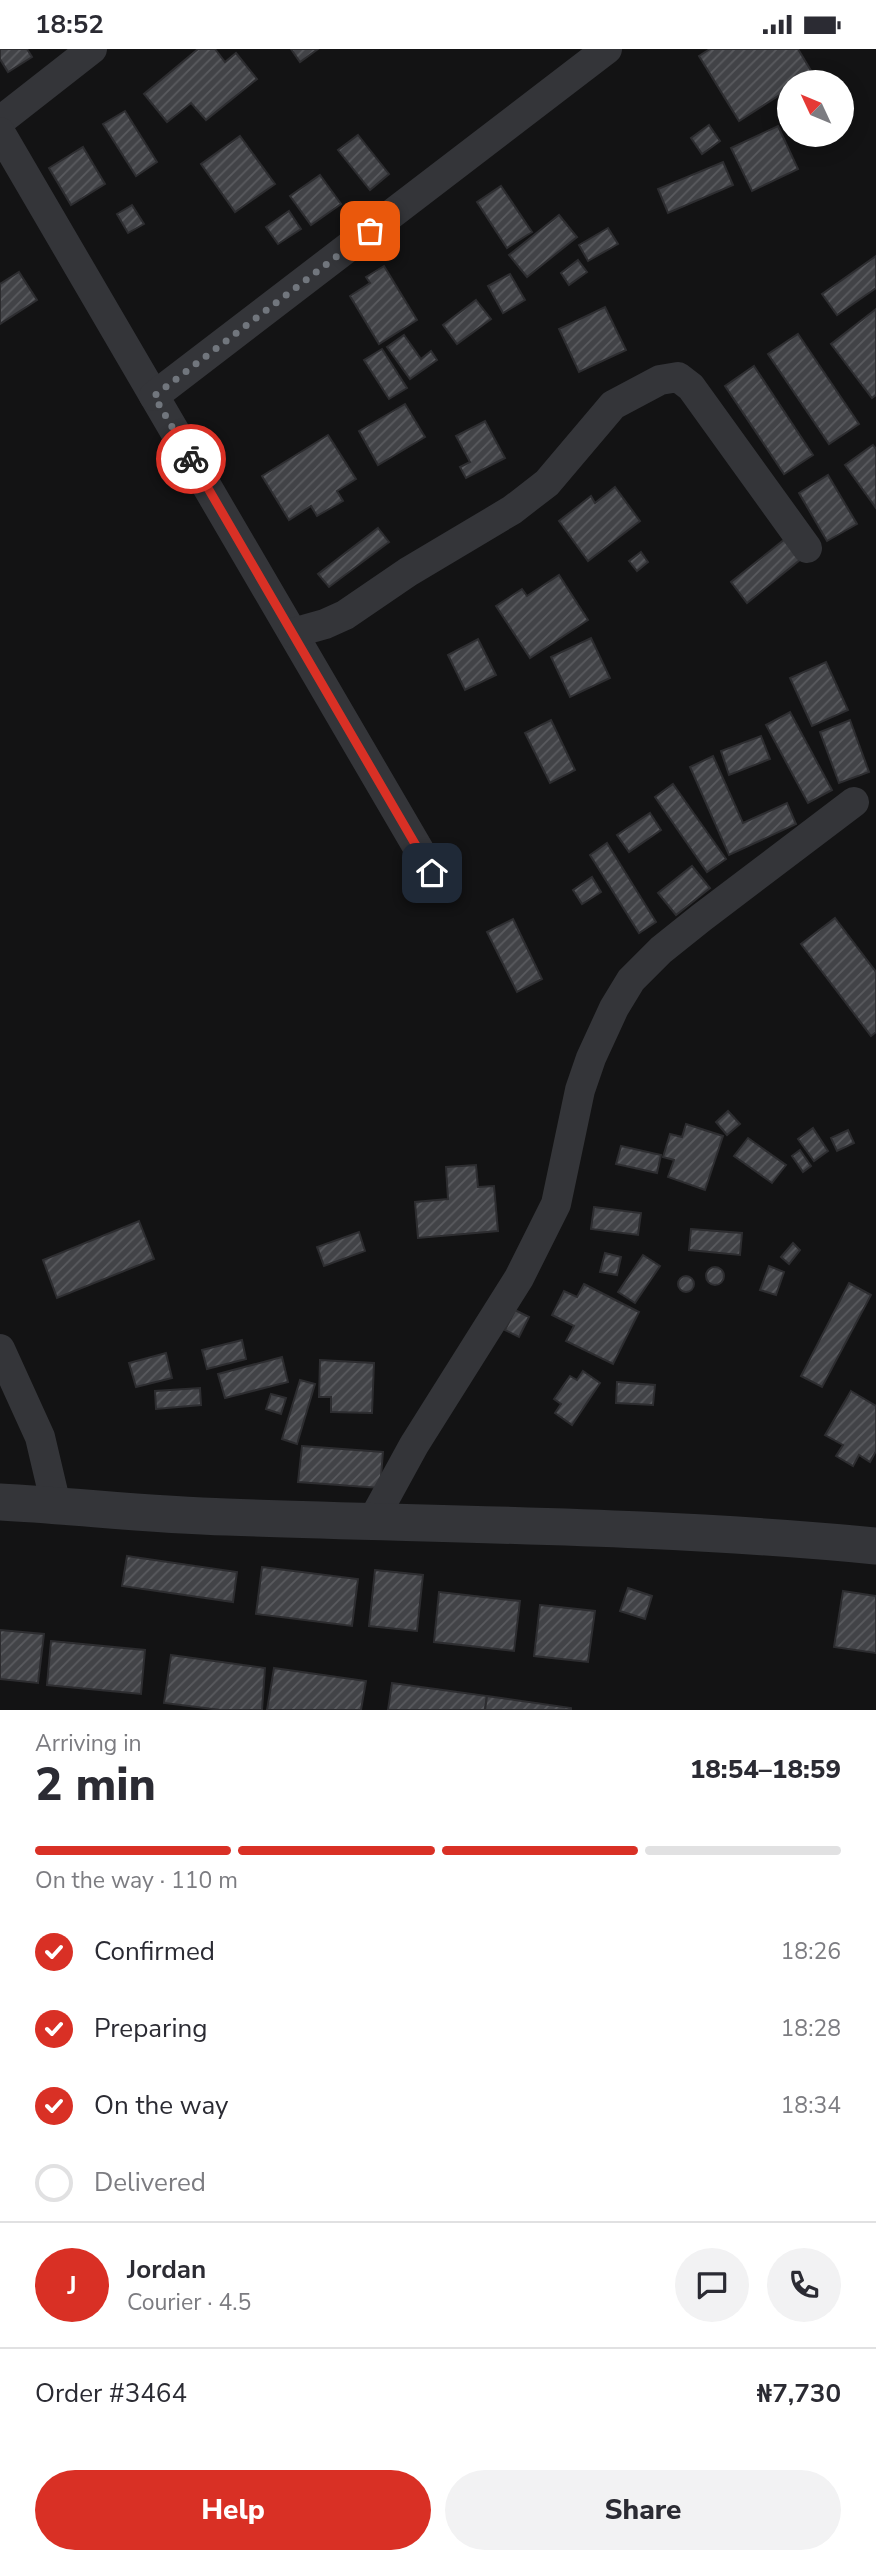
<!DOCTYPE html>
<meta charset="utf-8">
<style>
body{margin:0;font-family:"Nunito Sans",sans-serif;background:#f2f2f3;color:#2b2b33;height:100vh;display:flex;flex-direction:column;font-size:26px;white-space:nowrap}
*{box-sizing:border-box;margin:0}
p{font-size:23px;color:#7c7c81}
.icon{flex:none;width:38px;height:38px;fill:none;stroke:currentColor;stroke-width:2;stroke-linecap:round;stroke-linejoin:round}
.map{position:relative;height:1661px;overflow:hidden}
.sheet{display:flex;flex-direction:column;background:#fff;flex:1}
.sheet>*{flex:none}
.needle{width:46px;rotate:314deg}
.fabs{position:absolute;left:777px;top:21px;display:grid;gap:14px}
.fabs a{display:grid;place-items:center;width:77px;height:77px;border-radius:50%;background:#fff;box-shadow:0 4px 18px #0003;font-size:35px}
.pin{position:absolute;display:grid;place-items:center;width:60px;height:60px;color:#fff;margin:-30px;border-radius:14px;box-shadow:0 4px 10px #0006}
.courier{position:absolute;display:grid;place-items:center;width:70px;height:70px;margin:-35px;border:5px solid #d93025;border-radius:50%;background:#fff;color:#222;box-shadow:0 2px 9px #0007}
.headline em{font-style:normal;font-weight:800}
.headline div{display:flex;flex-direction:column-reverse}
.headline{display:flex;align-items:center;justify-content:space-between;height:119px;padding:0 35px}
h1{font-size:46px;font-weight:800;line-height:52px}
.bar{display:grid;grid-template-columns:repeat(4,1fr);gap:10px 7px;align-content:center;height:84px;padding:0 35px}
.bar i{height:9px;border-radius:5px;background:#e1e1e2}
.bar .current{background:#d93025}
.bar p{grid-column:span 4}
.line{display:flex;align-items:center;gap:18px;padding:0 35px;border-top:2px solid #e1e1e2}
.line div{flex:1}
.round{display:grid;place-items:center;flex:none;width:74px;height:74px;border-radius:37px;background:#f2f2f3}
ol{padding:0 35px;list-style:none}
li{display:flex;align-items:center;gap:21px;height:77px}
li p{margin-inline-start:auto}
li .icon{padding:7px;border-radius:50%;background:#d93025;color:#fff;stroke-width:4}
li:last-child{color:#7c7c81}
li i{width:38px;height:38px;border:4px solid #e1e1e2;border-radius:50%}
.cta{display:flex;gap:14px;margin-top:auto;padding:14px 35px}
.cta a{flex:1;height:80px;border-radius:42px;background:#d93025;color:#fff;font-size:28px;font-weight:800;line-height:80px;text-align:center}
.cta a+a{background:#f2f2f3;color:#2b2b33}
.status{display:flex;justify-content:space-between;align-items:center;height:49px;padding:0 35px;background:#fff;direction:ltr}
.status svg{height:19px;fill:currentColor}
.map>svg:first-child{display:block}
.building{fill:url(#building-hatch);stroke:#2d2d30;stroke-width:2}
.lines{fill:none;stroke-linecap:round;stroke-linejoin:round}
.minor{stroke:#343539;stroke-width:30}
.tertiary{stroke:#343539;stroke-width:37}
.done{stroke:#71767d;stroke-width:7;stroke-dasharray:0 12.6}
.route{stroke:#d93025;stroke-width:9}
</style>
<div class="status"><b>18:52</b><svg viewBox="0 0 49 12"><path d="M0 12V9h3v3zM5 12V6h3v6zM10 12V3h3v9zM15 12V0h3v12zM26 1h20v11H26zM47 4h2v5h-2z"/></svg></div>
<div class="map">
<svg width="876" height="1661" viewBox="0 0 876 1661">
<defs>
<pattern id="building-hatch" width="6" height="6" patternUnits="userSpaceOnUse" patternTransform="scale(1.75)"><rect width="6" height="6" fill="#424347"/><path d="M-1 1l2-2M0 6l6-6M5 7l2-2" fill="none" stroke="#5a5b5f"/></pattern>
</defs>
<rect width="100%" height="100%" fill="#131314"/>
<!-- building -->
<g class="building">
<polygon points="0,0 27,0 32,8 8,23 0,10"/>
<polygon points="198,0 215,0 225,13 236,4 257,30 206,71 191,54 167,73 144,45"/>
<polygon points="291,0 318,0 300,13"/>
<polygon points="710,0 798,0 813,25 800,33 789,33 789,40 739,72 699,7"/>
<polygon points="125,62 157,113 136,127 103,75"/>
<polygon points="709,76 720,92 702,105 691,89"/>
<polygon points="778,77 798,120 752,142 731,99"/>
<polygon points="358,86 389,125 370,141 338,101"/>
<polygon points="240,87 275,135 235,163 201,115"/>
<polygon points="83,98 105,135 71,156 49,119"/>
<polygon points="723,113 733,136 668,164 658,140"/>
<polygon points="320,126 341,155 311,176 290,147"/>
<polygon points="501,137 532,183 507,199 477,153"/>
<polygon points="132,156 144,175 128,184 117,165"/>
<polygon points="289,162 301,180 278,195 266,178"/>
<polygon points="559,166 577,188 527,228 509,206"/>
<polygon points="608,179 618,195 588,212 579,196"/>
<polygon points="876,207 876,239 837,266 822,245"/>
<polygon points="578,211 587,223 569,236 561,224"/>
<polygon points="384,217 417,271 379,295 350,247 370,234 366,228"/>
<polygon points="19,223 37,251 0,275 0,235"/>
<polygon points="510,225 525,251 503,264 488,237"/>
<polygon points="476,251 491,270 457,295 443,276"/>
<polygon points="605,258 626,301 579,323 559,280"/>
<polygon points="876,260 876,346 872,349 831,295"/>
<polygon points="798,285 859,375 829,395 768,305"/>
<polygon points="404,286 421,310 431,302 437,311 410,330 387,298"/>
<polygon points="382,300 407,339 389,350 364,311"/>
<polygon points="754,317 813,406 784,425 725,337"/>
<polygon points="405,355 425,388 378,416 359,382"/>
<polygon points="485,372 505,409 466,429 460,418 470,413 456,387"/>
<polygon points="328,386 356,430 337,442 343,452 317,467 311,457 289,471 262,427"/>
<polygon points="873,396 876,400 876,459 845,416"/>
<polygon points="828,426 857,475 827,492 799,444"/>
<polygon points="615,438 640,472 588,512 559,472 591,447 595,454"/>
<polygon points="378,479 389,493 329,538 318,525"/>
<polygon points="785,490 801,510 747,554 731,533"/>
<polygon points="641,503 648,513 637,522 629,512"/>
<polygon points="559,526 588,571 530,609 496,557 522,540 527,547"/>
<polygon points="591,589 610,629 570,648 551,608"/>
<polygon points="478,590 496,626 465,641 448,606"/>
<polygon points="826,613 848,661 812,677 790,629"/>
<polygon points="790,663 832,741 808,754 766,676"/>
<polygon points="551,671 575,721 550,734 525,684"/>
<polygon points="850,671 869,723 839,734 820,683"/>
<polygon points="761,687 770,710 729,726 721,702"/>
<polygon points="713,707 743,774 787,754 796,775 729,806 690,718"/>
<polygon points="673,735 726,810 707,823 655,748"/>
<polygon points="650,764 661,781 629,803 617,786"/>
<polygon points="607,794 656,873 639,884 590,806"/>
<polygon points="692,817 710,839 676,866 658,844"/>
<polygon points="592,828 601,843 582,855 573,841"/>
<polygon points="835,869 876,923 876,983 871,987 801,895"/>
<polygon points="513,870 542,930 517,943 487,883"/>
<polygon points="728,1062 740,1075 727,1086 716,1073"/>
<polygon points="686,1075 723,1087 705,1141 668,1128 674,1111 663,1108 670,1085 682,1088"/>
<polygon points="813,1079 828,1102 814,1112 798,1090"/>
<polygon points="848,1081 854,1094 837,1102 831,1089"/>
<polygon points="748,1089 786,1116 772,1134 734,1107"/>
<polygon points="621,1097 661,1106 657,1124 616,1115"/>
<polygon points="800,1101 811,1117 803,1123 792,1107"/>
<polygon points="476,1116 478,1138 494,1137 498,1182 418,1189 415,1153 448,1150 446,1118"/>
<polygon points="594,1158 641,1164 638,1186 591,1180"/>
<polygon points="139,1172 154,1210 57,1249 43,1211"/>
<polygon points="691,1180 742,1184 740,1206 689,1201"/>
<polygon points="359,1183 365,1202 324,1217 317,1198"/>
<polygon points="793,1194 800,1201 789,1215 781,1208"/>
<polygon points="605,1204 621,1208 617,1226 600,1223"/>
<polygon points="643,1206 660,1217 635,1254 618,1243"/>
<polygon points="769,1217 784,1223 776,1246 760,1241"/>
<circle cx="715" cy="1227" r="9"/>
<circle cx="686" cy="1235" r="8"/>
<polygon points="849,1234 871,1246 822,1338 801,1327"/>
<polygon points="584,1235 639,1263 613,1315 566,1292 574,1277 552,1266 564,1242 577,1248"/>
<polygon points="515,1261 529,1268 519,1288 505,1281"/>
<polygon points="242,1291 246,1310 207,1320 202,1301"/>
<polygon points="166,1304 172,1329 136,1338 129,1314"/>
<polygon points="282,1308 288,1333 225,1349 218,1325"/>
<polygon points="320,1311 374,1314 372,1364 331,1363 331,1348 319,1348"/>
<polygon points="583,1322 600,1334 572,1376 555,1364 561,1355 554,1350 570,1327 577,1331"/>
<polygon points="300,1331 315,1335 297,1395 282,1390"/>
<polygon points="617,1333 655,1336 653,1356 616,1354"/>
<polygon points="200,1339 201,1356 156,1360 155,1342"/>
<polygon points="851,1342 876,1357 876,1402 870,1413 859,1406 853,1417 836,1407 843,1396 825,1386"/>
<polygon points="271,1345 286,1349 281,1365 266,1360"/>
<polygon points="302,1397 383,1403 380,1439 298,1433"/>
<polygon points="127,1507 237,1523 233,1553 122,1537"/>
<polygon points="262,1518 358,1530 352,1577 256,1565"/>
<polygon points="375,1521 423,1526 417,1582 369,1577"/>
<polygon points="628,1539 652,1547 645,1570 620,1562"/>
<polygon points="843,1542 876,1547 876,1604 834,1598"/>
<polygon points="439,1543 520,1552 514,1602 434,1593"/>
<polygon points="540,1556 595,1562 588,1613 534,1607"/>
<polygon points="0,1581 44,1585 38,1634 0,1630"/>
<polygon points="51,1592 145,1601 141,1645 47,1636"/>
<polygon points="171,1606 265,1619 262,1661 221,1661 164,1654"/>
<polygon points="274,1619 366,1632 361,1661 267,1661"/>
<polygon points="392,1634 487,1647 485,1661 388,1661"/>
<polygon points="487,1647 571,1659 571,1661 485,1661"/>
</g>
<g class="lines">
<!-- minor -->
<g class="minor">
<polyline points="0,72 92,0"/>
<polyline points="0,83 432,823"/>
<polyline points="154,347 607,0"/>
<polyline points="293,584 325,575 345,566 408,523 512,461 547,434 613,356 660,331 678,328 691,338 807,499"/>
<polyline points="0,1300 40,1388 56,1456"/>
<polyline points="373,1471 414,1396 519,1229 556,1155 580,1041 591,1009 614,959 631,931 661,901 701,869 854,753"/>
</g>
<!-- tertiary -->
<path class="tertiary" d="M0,1453c76,4 151,13 227,15 216,8 433,8 649,29"/>
</g>
<g class="lines">
<!-- done -->
<polyline class="done" points="191,410 154,347 370,182"/>
<!-- route -->
<polyline class="route" points="191,410 432,824"/>
</g>
</svg>
<div class="fabs">
<a><svg class="needle" viewBox="-14 -14 28 28"><path d="M0-13l5 13h-10z" fill="#e53935"/><path d="M0 13l5-13h-10z" fill="#7c7c81"/></svg></a>
</div>
<div class="pin" style="left:370px;top:182px;background:#ea580c"><svg class="icon" aria-label="bag" viewBox="0 0 24 24"><path d="M5 8h14l-1 12H6zM9 8a3 3 0 0 1 6 0"/></svg></div>
<div class="pin" style="left:432px;top:824px;background:#1f2937"><svg class="icon" aria-label="home" viewBox="0 0 24 24"><path d="M3 11l9-7 9 7M6 9v11h12V9"/></svg></div>
<div class="courier" style="left:191px;top:410px"><svg class="icon" aria-label="bike" viewBox="0 0 24 24"><circle cx="6" cy="16" r="4"/><circle cx="18" cy="16" r="4"/><path d="M6 16l4-8h5l3 8M10 8l3 8H6M13 5h3"/></svg></div>
</div>
<section class="sheet">
<div class="headline"><div><h1>2 min</h1><p>Arriving in</p></div><em>18:54–18:59</em></div>
<div class="bar"><i class="current"></i><i class="current"></i><i class="current"></i><i></i><p>On the way · 110 m</p></div>
<ol>
<li><svg class="icon" aria-label="check" viewBox="0 0 24 24"><path d="M5 12l5 5 9-10"/></svg>Confirmed<p>18:26</p></li>
<li><svg class="icon" aria-label="check" viewBox="0 0 24 24"><path d="M5 12l5 5 9-10"/></svg>Preparing<p>18:28</p></li>
<li><svg class="icon" aria-label="check" viewBox="0 0 24 24"><path d="M5 12l5 5 9-10"/></svg>On the way<p>18:34</p></li>
<li><i></i>Delivered</li>
</ol>
<div class="line" style="height:126px"><b class="round" style="background:#d93025;color:#fff">J</b><div><b>Jordan</b><p>Courier · 4.5</p></div><a class="round"><svg class="icon" aria-label="chat" viewBox="0 0 24 24"><path d="M4 5h16v11H9l-5 4z"/></svg></a><a class="round"><svg class="icon" aria-label="phone" viewBox="0 0 24 24"><path d="M5 4h4l2 5-3 2q2 4 5 5l2-3 5 2v4C11 20 4 13 5 4z"/></svg></a></div>
<div class="line" style="height:91px"><div>Order #3464</div><b>₦7,730</b></div>
<div class="cta"><a>Help</a><a>Share</a></div>
</section>
